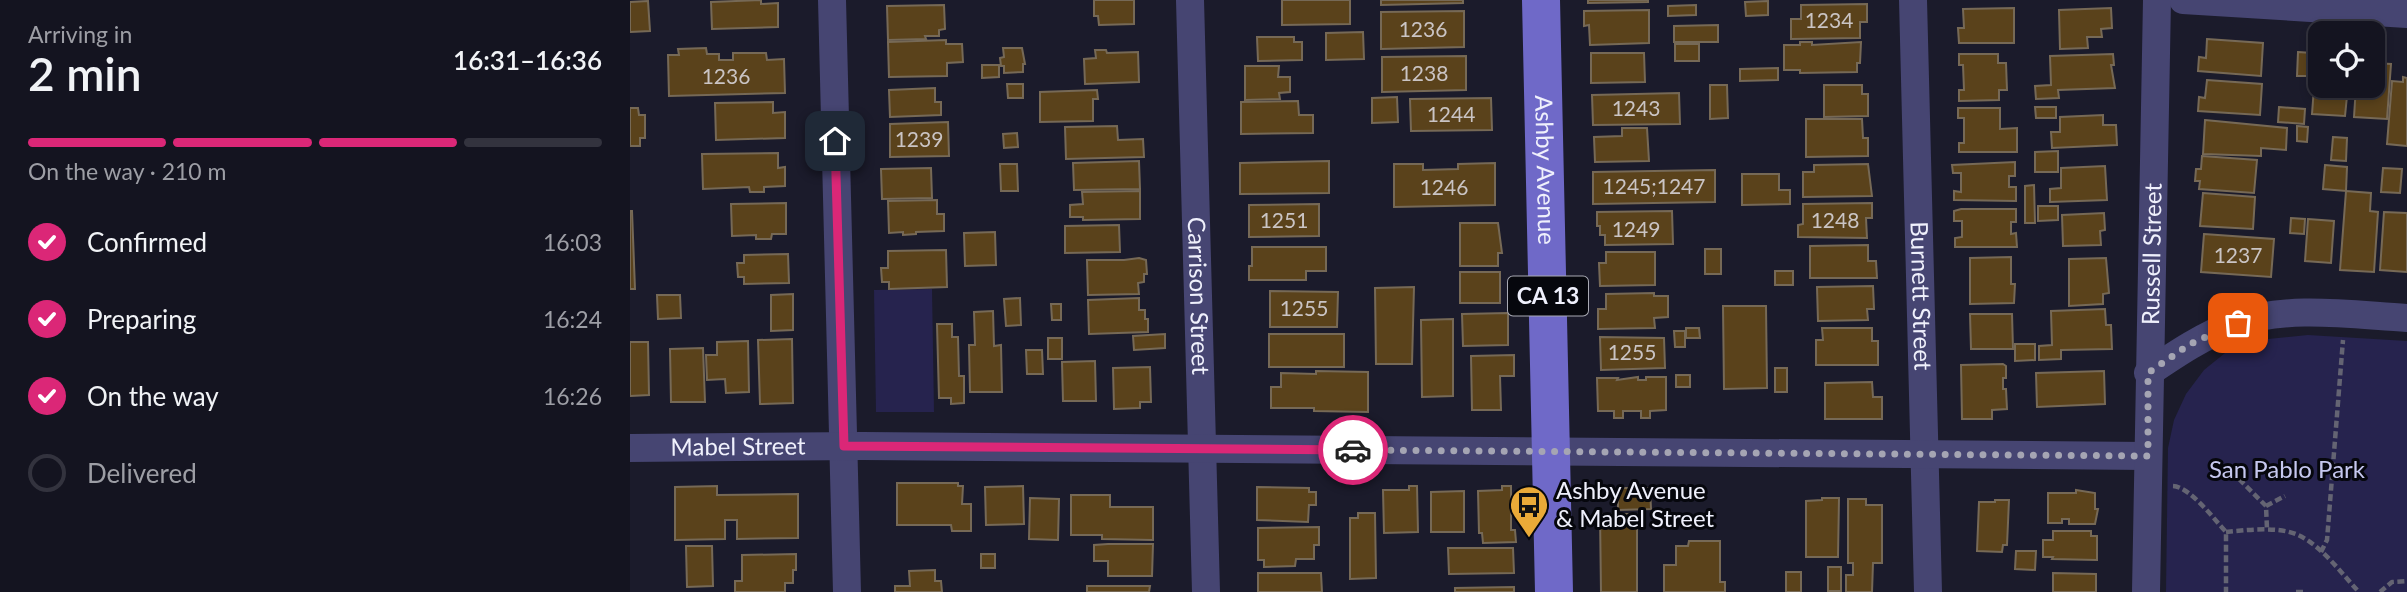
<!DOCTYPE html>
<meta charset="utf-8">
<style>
body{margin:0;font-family:Lato,sans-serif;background:#21212d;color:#f1f3f6;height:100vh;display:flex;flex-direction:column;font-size:26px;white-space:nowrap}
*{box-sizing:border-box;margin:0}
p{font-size:23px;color:#9d9ea5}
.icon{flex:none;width:38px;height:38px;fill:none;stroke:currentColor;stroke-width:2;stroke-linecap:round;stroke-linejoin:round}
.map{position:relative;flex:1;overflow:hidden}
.side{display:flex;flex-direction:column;background:#141420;width:630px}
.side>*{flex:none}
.controls{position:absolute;left:1678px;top:21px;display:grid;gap:14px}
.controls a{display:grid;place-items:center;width:77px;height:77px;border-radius:14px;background:#141420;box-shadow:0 4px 10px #0003,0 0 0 2px #33333e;font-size:35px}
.pin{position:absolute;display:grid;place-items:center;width:60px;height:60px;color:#fff;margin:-30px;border-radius:14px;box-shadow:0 4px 10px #0006}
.courier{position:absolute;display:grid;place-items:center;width:70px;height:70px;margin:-35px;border:5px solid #db2777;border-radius:50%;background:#fff;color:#222;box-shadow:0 2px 9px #0007}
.head em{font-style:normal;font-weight:600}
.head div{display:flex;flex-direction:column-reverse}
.head{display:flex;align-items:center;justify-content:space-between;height:119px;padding:0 28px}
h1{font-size:46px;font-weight:600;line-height:52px}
.bar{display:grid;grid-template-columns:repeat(4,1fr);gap:10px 7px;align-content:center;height:84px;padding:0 28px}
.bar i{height:9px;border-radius:5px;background:#33333e}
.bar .current{background:#db2777}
.bar p{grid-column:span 4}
ol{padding:0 28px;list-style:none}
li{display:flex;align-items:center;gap:21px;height:77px}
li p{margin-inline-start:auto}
li .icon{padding:7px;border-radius:50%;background:#db2777;color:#fff;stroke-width:4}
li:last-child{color:#9d9ea5}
li i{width:38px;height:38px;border:4px solid #33333e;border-radius:50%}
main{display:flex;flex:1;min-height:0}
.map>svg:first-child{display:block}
.green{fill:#26234e}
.building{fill:#5a421b;stroke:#766956;stroke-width:2}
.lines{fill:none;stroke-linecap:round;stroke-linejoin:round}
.path{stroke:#646473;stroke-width:4.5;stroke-dasharray:7 3.5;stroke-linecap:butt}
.street{stroke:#464572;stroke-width:28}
.primary{stroke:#6f69c8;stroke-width:38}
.done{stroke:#a5a5b3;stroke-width:7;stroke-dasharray:0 12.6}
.route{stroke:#db2777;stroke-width:9}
.labels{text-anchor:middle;stroke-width:6;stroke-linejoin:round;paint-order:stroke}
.number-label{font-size:21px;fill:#cac4c4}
.shield{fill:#06070d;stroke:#a9aab4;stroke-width:2}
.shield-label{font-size:23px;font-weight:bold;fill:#eff0fc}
.street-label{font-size:24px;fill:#eff0fc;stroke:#06070d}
.park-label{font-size:24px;fill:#c6c8ef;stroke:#06070d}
.poi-label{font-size:24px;fill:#eff0fc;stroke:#06070d;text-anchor:start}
</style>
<main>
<section class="side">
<div class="head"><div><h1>2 min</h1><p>Arriving in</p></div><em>16:31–16:36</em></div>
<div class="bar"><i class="current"></i><i class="current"></i><i class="current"></i><i></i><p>On the way · 210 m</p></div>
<ol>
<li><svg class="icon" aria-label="check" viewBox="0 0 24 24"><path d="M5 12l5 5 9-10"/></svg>Confirmed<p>16:03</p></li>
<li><svg class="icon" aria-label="check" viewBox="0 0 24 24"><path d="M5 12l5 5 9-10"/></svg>Preparing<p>16:24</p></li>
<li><svg class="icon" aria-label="check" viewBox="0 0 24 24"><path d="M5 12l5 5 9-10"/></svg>On the way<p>16:26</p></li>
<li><i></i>Delivered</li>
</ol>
</section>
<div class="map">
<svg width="1777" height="592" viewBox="0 0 1777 592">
<rect width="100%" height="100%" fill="#1b1b2b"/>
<!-- green -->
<g class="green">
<polygon points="302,289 304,412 246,412 244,290"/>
<polygon points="1678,335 1777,341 1777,592 1536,592 1538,448 1544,420 1556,394 1574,370 1600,349 1638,339"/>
</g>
<!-- building -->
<g class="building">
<polygon points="131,0 131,4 148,3 148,27 82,29 81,2"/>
<polygon points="464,0 504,0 504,24 469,25 468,16 464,16"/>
<polygon points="652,0 720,0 720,24 652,25"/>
<polygon points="751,0 833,0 833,3 751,5"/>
<polygon points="958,0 1018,0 1018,2 958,3"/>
<polygon points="18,1 20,31 0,32 0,2"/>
<polygon points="1138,1 1138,15 1116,16 1115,2"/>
<polygon points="1237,4 1237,22 1230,22 1230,38 1161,39 1161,19 1171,19 1171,5"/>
<polygon points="314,5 315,29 309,30 309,36 295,36 296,39 258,40 257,6"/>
<polygon points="1066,5 1066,15 1038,16 1038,6"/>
<polygon points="1384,8 1384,43 1329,43 1328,28 1334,28 1333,9"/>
<polygon points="1481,8 1482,28 1471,29 1472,37 1457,37 1458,48 1430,49 1429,10"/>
<polygon points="1019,10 1019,43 960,45 959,25 954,26 954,11"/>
<polygon points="834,11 834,47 751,49 751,12"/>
<polygon points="1088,25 1088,42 1044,42 1044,26"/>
<polygon points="733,32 734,59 696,60 696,33"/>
<polygon points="627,37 664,37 664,42 672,42 672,60 628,61"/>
<polygon points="1577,39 1633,43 1631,76 1568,71 1569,57 1576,58"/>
<polygon points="316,40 316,44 332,44 333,62 317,63 317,76 259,77 258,42"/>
<polygon points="1170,42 1182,42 1182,45 1231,42 1230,63 1227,63 1227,72 1170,73 1170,70 1154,70 1154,45 1170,45"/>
<rect x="1045" y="44" width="24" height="17"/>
<polygon points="76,48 77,54 89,54 89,60 103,60 103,53 136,53 137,60 154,59 155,93 39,96 38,55 49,55 48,49"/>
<polygon points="373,48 392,48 395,64 393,64 393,72 374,73 374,66 371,66 370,58 374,57"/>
<polygon points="465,50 476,50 477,53 508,52 509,82 455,84 454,59 466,58"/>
<polygon points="1668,52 1682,53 1682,76 1667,76"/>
<polygon points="961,53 1014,53 1015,82 961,83"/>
<polygon points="1329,54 1368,54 1368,63 1376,63 1377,90 1369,90 1369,100 1329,101 1329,90 1334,90 1333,65 1329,65"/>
<polygon points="1483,54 1484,65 1481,65 1485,88 1428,90 1429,98 1406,99 1405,86 1421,85 1420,56"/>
<polygon points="836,56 836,90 752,92 752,57"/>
<polygon points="1686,61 1690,61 1690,86 1718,86 1715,116 1682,114"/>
<polygon points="1743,63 1761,64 1757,119 1724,117 1726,86 1743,86"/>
<polygon points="352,65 369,65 369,77 352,78"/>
<polygon points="615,66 649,66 648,77 660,77 660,92 649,93 650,99 615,100"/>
<polygon points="1148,68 1148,80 1110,81 1110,69"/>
<polygon points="1773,77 1777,78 1777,146 1757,144 1762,81 1773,82"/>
<polygon points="1577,80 1632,84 1630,115 1568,111 1569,97 1575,98"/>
<polygon points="377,84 393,84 393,98 378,98"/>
<polygon points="1080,85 1097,85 1098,118 1080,119"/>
<polygon points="1194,85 1232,85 1232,94 1238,94 1238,116 1194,117"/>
<polygon points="305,88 305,102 311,102 311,115 260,117 259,90"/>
<polygon points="467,90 468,99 463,99 463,121 410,122 410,92"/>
<polygon points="1049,93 1050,124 963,125 962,95"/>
<polygon points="767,97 768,122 742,123 742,98"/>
<polygon points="861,98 862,130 781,131 780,99"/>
<polygon points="668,101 669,115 683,115 683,133 611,134 611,102"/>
<polygon points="143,102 143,113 155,112 155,138 86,140 85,103"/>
<polygon points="1405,107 1426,107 1426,118 1406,118"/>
<polygon points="1649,107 1675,109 1674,124 1648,122"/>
<polygon points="0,108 8,108 9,115 15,115 15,138 10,138 10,146 0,146"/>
<polygon points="1328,108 1370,108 1370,129 1387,128 1387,152 1329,152 1329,143 1334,143 1334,118 1328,118"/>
<polygon points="1473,115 1473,125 1486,125 1487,145 1422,148 1421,132 1430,132 1430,117"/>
<polygon points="1176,119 1232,119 1233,138 1238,138 1238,156 1176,157"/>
<polygon points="1575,120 1657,128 1656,150 1631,148 1631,156 1573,154"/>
<polygon points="318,122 319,156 260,157 260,124"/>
<polygon points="487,126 488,140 513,139 514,157 436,159 435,127"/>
<polygon points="1667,126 1678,127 1677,142 1667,141"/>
<polygon points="992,128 1017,128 1019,161 965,162 964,137 992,136"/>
<polygon points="387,133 388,147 374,148 373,134"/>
<polygon points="1703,137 1717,138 1716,161 1701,160"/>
<polygon points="1428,151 1428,172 1405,172 1405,152"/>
<polygon points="148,153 148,168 155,167 155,186 134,187 134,192 120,192 119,187 73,189 72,154"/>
<polygon points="1572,156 1627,160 1624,193 1569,189 1570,181 1565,181 1566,169 1571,169"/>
<polygon points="509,161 510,189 444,190 443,163"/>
<polygon points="699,161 699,193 610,194 610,163"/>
<polygon points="1385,162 1385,176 1379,176 1379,187 1386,187 1386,201 1324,200 1324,191 1331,192 1331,173 1323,173 1322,165"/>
<polygon points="865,163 865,205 764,207 764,164 793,164 793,170 828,169 828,164"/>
<polygon points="370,164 387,164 388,191 371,191"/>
<polygon points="1238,164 1242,196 1173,197 1173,172 1184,172 1184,165"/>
<polygon points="1695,165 1717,167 1716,191 1693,189"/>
<polygon points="1475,166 1477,200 1420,202 1420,189 1431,188 1431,168"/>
<polygon points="301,168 302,198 252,199 251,169"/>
<polygon points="1753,168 1772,169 1770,193 1751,192"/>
<polygon points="1085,170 1085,202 963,204 963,172"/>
<polygon points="1112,174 1149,174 1149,190 1160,190 1160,204 1112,205"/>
<polygon points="1404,185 1405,223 1395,223 1395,186"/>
<polygon points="510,191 510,219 453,220 453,217 440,217 440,205 453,204 452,192"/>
<polygon points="1716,191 1741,193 1740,211 1748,212 1744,272 1710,270"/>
<polygon points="1573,193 1625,197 1623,229 1570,226"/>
<polygon points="307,200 307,214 314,214 314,231 286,232 286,234 273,235 273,232 259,233 258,201"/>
<polygon points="156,203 156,234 142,234 141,239 126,239 126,235 102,236 101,204"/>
<polygon points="1242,203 1242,218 1236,218 1237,238 1168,237 1168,225 1173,224 1173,204"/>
<polygon points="689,204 689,236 619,237 619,205"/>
<polygon points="1408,206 1428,206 1428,220 1408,221"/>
<polygon points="1331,209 1386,209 1386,222 1381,222 1381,234 1386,233 1387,247 1325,247 1325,238 1332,237 1332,221 1324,221 1324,211"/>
<polygon points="0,211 2,211 5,289 0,289"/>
<polygon points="1042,211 1043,244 975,245 975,235 970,235 970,226 967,226 967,212"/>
<polygon points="1754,212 1777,213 1777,272 1750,270"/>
<polygon points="1474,213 1475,230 1470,231 1471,245 1433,246 1432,215"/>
<polygon points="1661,218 1675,219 1674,234 1660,233"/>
<polygon points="1678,219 1704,221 1701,263 1675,261"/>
<polygon points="830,223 868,223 872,253 868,253 868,266 830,266"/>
<polygon points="489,225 490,252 435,253 435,226"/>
<polygon points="365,232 366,265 335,266 334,233"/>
<polygon points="1574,234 1644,239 1641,277 1571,272"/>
<polygon points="1238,245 1238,261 1246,261 1247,278 1180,278 1180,246"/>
<polygon points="622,247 696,247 696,271 676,271 676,280 619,280 619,266 622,266"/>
<rect x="1075" y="249" width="16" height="25"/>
<polygon points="316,250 317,287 259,289 259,282 252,282 251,268 258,268 258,251"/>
<polygon points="976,252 1025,252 1025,285 970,286 969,263 976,263"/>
<polygon points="158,254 159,283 114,284 114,277 108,277 107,263 114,263 114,255"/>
<polygon points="1381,257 1381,284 1385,284 1384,303 1340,304 1340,258"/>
<polygon points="509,258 516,260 517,274 514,274 514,282 508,283 509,294 458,295 457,260 494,260"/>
<polygon points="1476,258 1479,293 1473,294 1473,304 1439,306 1439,259"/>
<rect x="1145" y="271" width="18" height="14"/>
<rect x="830" y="272" width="40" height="31"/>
<polygon points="1243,286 1244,309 1237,309 1238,320 1188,321 1187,287"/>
<polygon points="784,287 782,364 746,364 745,288"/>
<polygon points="640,291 708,292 707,327 640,327"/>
<polygon points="1024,293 1024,296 1038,296 1038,317 1024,318 1025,328 968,329 968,309 976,309 976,294"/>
<polygon points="163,294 163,330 141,331 141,295"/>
<polygon points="27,295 50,295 51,318 28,319"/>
<polygon points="390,298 391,325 376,326 374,299"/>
<polygon points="509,298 509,310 515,310 515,319 518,319 518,332 459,334 458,300"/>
<polygon points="421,304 431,304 431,320 422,320"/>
<polygon points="1093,306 1136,306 1137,388 1094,389"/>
<polygon points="1475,309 1476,325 1481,325 1482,349 1431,350 1431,359 1409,360 1409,346 1422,345 1421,311"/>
<polygon points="363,311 364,346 371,345 372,392 340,392 339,345 345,345 344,312"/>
<polygon points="878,313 878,345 833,346 832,314"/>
<polygon points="1340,314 1382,314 1383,349 1341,349"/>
<polygon points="823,319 823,396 792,397 791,320"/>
<polygon points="307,324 322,324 322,337 328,337 329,376 334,376 334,403 321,404 321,398 309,398"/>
<polygon points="1056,328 1069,328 1070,338 1056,338"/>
<polygon points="1192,328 1242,328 1242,341 1248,341 1248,365 1186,365 1186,340 1193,340"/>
<polygon points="1044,331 1055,331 1055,347 1045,347"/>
<polygon points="535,334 535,348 504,350 503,336"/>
<rect x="639" y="334" width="75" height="33"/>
<polygon points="970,337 1034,338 1035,368 971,370"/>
<rect x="418" y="338" width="14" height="21"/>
<polygon points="162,339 163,403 130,404 128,340"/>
<polygon points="118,341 119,392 96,393 95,379 77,380 76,355 87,355 87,342"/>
<polygon points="0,342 18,342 19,395 0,396"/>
<polygon points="1385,344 1405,344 1405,360 1385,361"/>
<polygon points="73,348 75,402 41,402 40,349"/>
<polygon points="396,350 412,350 413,374 397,374"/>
<polygon points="884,355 884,376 870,376 871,410 842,410 841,356"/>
<polygon points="465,361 466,401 433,401 432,362"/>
<polygon points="1373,364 1376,366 1376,378 1373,378 1373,389 1376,389 1377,409 1362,410 1362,419 1332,419 1331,365"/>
<polygon points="520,367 521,402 510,402 510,408 484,409 483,368"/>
<rect x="1145" y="368" width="12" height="24"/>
<polygon points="686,371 738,372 738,412 684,411 684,408 641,408 641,387 651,387 651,373 686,374"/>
<polygon points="1474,371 1475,404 1407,407 1406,373"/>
<rect x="1046" y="375" width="14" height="12"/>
<polygon points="1008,377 1008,380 1016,380 1016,377 1036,377 1036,410 1020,411 1020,418 1011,418 1011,411 993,411 993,418 984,418 984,411 968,411 967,378 988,378 987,380"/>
<polygon points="1242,382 1243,397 1252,397 1252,419 1195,419 1195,383"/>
<polygon points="267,483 328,483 328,486 333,486 332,504 341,504 341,531 322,531 321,525 267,525"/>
<polygon points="87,486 87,495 168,494 168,538 107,539 107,520 95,520 95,539 45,540 45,487"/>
<polygon points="393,486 394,524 356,525 355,487"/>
<polygon points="779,486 787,486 788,532 754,533 753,490 779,490"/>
<polygon points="872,486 881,486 881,530 885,530 886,542 853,543 852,533 849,533 848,491 872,490"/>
<polygon points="627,487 679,488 679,492 686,492 686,505 679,505 678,522 627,520"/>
<polygon points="988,488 1020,488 1021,509 988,510"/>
<polygon points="1446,490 1465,493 1465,509 1468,509 1465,524 1439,524 1439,519 1432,519 1432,523 1418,523 1418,493 1446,493"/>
<polygon points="834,491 834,532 801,532 801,492"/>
<polygon points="441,495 480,495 480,507 523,507 523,540 472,539 472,535 441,535"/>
<polygon points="400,498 429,499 428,540 399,539"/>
<polygon points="1192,498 1209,498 1208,557 1176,557 1176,501 1192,500"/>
<polygon points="1218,499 1236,499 1236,505 1252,505 1252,563 1243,563 1242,592 1216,592 1216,575 1223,575 1223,563 1218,563"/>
<polygon points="1365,500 1379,500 1377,545 1373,545 1372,552 1347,551 1349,502 1365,502"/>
<polygon points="728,513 745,513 746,578 720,579 720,518 728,518"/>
<polygon points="970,514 1007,514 1007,592 971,592"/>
<polygon points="689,527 689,545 684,545 684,559 666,559 665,566 634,567 634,560 628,560 628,528"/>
<polygon points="1423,531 1461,531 1461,536 1467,536 1467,560 1422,559 1423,557 1413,557 1413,540 1423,540"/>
<polygon points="1059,541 1090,541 1090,582 1095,582 1095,592 1034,592 1034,565 1046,565 1046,546 1058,546"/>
<polygon points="478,544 523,544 522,576 478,576 478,561 464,561 464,545"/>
<polygon points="56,546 82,546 83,586 57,587"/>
<polygon points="818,548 883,548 884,573 819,574"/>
<polygon points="1386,551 1406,551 1405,570 1385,569"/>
<polygon points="166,554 166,570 163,570 163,583 155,583 155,592 105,592 105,581 112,581 112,555"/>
<rect x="351" y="554" width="14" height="14"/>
<rect x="1198" y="567" width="13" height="24"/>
<polygon points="305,570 305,581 311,581 312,592 265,592 265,586 280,586 279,571"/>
<rect x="1156" y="572" width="15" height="20"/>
<polygon points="628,573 691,573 692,592 628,592"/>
<polygon points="1423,573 1466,574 1466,592 1423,592"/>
<polygon points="457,586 520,586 519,592 457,592"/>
<polygon points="884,587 884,592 825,592 825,588"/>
</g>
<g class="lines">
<!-- path -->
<g class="path">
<polyline points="1609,479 1636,506 1637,529"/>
<path d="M1543,486c17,1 41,33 53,46v60"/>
<polyline points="1636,506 1655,496"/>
<path d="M1596,532c20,-2 53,-6 72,3 24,11 43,38 61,57"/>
<polyline points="1691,552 1697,540 1713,340"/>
<polyline points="1666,592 1675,592"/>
<polyline points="1750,592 1762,582 1777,581"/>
</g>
<!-- street -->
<g class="street">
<polyline points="202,0 217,592"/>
<path id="s1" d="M560,0l16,592"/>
<path id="s2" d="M1283,0l15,592"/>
<polyline points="1553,0 1777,14"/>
<path d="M1518,373c28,-19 56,-38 89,-50 51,-18 116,-8 170,-5"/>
<path id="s3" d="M0,448l233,-2 1285,10"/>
<path id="s4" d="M1516,592l11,-592"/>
</g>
<!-- primary -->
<path class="primary" id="s5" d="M911,0l13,592"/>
</g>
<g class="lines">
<!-- done -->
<polyline class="done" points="723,450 1518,456 1518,373 1560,344 1608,323"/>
<!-- route -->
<polyline class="route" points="205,141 214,446 723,450"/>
</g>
<!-- icons -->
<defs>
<symbol id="bus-pin" viewBox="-11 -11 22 30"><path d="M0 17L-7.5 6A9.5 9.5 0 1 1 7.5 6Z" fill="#eaaa38" stroke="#06070d"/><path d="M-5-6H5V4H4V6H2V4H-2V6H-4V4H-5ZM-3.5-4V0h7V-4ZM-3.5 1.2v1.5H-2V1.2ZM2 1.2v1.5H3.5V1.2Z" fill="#111"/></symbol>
</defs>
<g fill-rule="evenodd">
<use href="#bus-pin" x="877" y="483" width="44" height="60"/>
</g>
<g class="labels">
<!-- number labels -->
<g class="number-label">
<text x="1199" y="28">1234</text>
<text x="793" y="37">1236</text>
<text x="794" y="81">1238</text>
<text x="96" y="84">1236</text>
<text x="1006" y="116">1243</text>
<text x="821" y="122">1244</text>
<text x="289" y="147">1239</text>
<text x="1024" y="194">1245;1247</text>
<text x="814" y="195">1246</text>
<text x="654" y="228">1251</text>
<text x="1205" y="228">1248</text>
<text x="1006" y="237">1249</text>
<text x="1608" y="263">1237</text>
<text x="674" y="316">1255</text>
<text x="1002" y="360">1255</text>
</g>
<!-- shield labels -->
<rect class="shield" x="878" y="276.5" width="80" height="39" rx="5"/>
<g class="shield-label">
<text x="918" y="304">CA 13</text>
</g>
<!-- street labels -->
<g class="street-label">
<text dy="8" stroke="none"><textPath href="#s5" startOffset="170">Ashby Avenue</textPath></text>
<text dy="8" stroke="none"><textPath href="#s4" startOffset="338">Russell Street</textPath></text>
<text dy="8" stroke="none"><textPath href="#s1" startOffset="296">Carrison Street</textPath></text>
<text dy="8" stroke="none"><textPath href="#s2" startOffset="296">Burnett Street</textPath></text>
<text dy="8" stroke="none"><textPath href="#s3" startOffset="108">Mabel Street</textPath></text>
</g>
<!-- park labels -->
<g class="park-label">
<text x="1657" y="478">San Pablo Park</text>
</g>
<!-- poi labels -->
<g class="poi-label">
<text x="926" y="499">Ashby Avenue<tspan x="926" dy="28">&amp; Mabel Street</tspan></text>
</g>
</g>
</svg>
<div class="controls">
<a><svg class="icon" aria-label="locate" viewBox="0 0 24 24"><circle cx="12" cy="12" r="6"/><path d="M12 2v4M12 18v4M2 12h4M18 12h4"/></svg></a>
</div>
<div class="pin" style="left:1608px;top:323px;background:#ea580c"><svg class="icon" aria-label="bag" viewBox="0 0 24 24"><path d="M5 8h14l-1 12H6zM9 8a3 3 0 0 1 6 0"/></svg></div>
<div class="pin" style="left:205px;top:141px;background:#1f2937"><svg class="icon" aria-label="home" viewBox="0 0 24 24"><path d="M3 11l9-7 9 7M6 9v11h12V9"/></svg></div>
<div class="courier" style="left:723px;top:450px"><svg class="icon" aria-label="car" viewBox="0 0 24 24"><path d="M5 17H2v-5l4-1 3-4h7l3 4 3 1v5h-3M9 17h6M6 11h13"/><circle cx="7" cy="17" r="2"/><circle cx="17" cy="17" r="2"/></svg></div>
</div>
</main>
